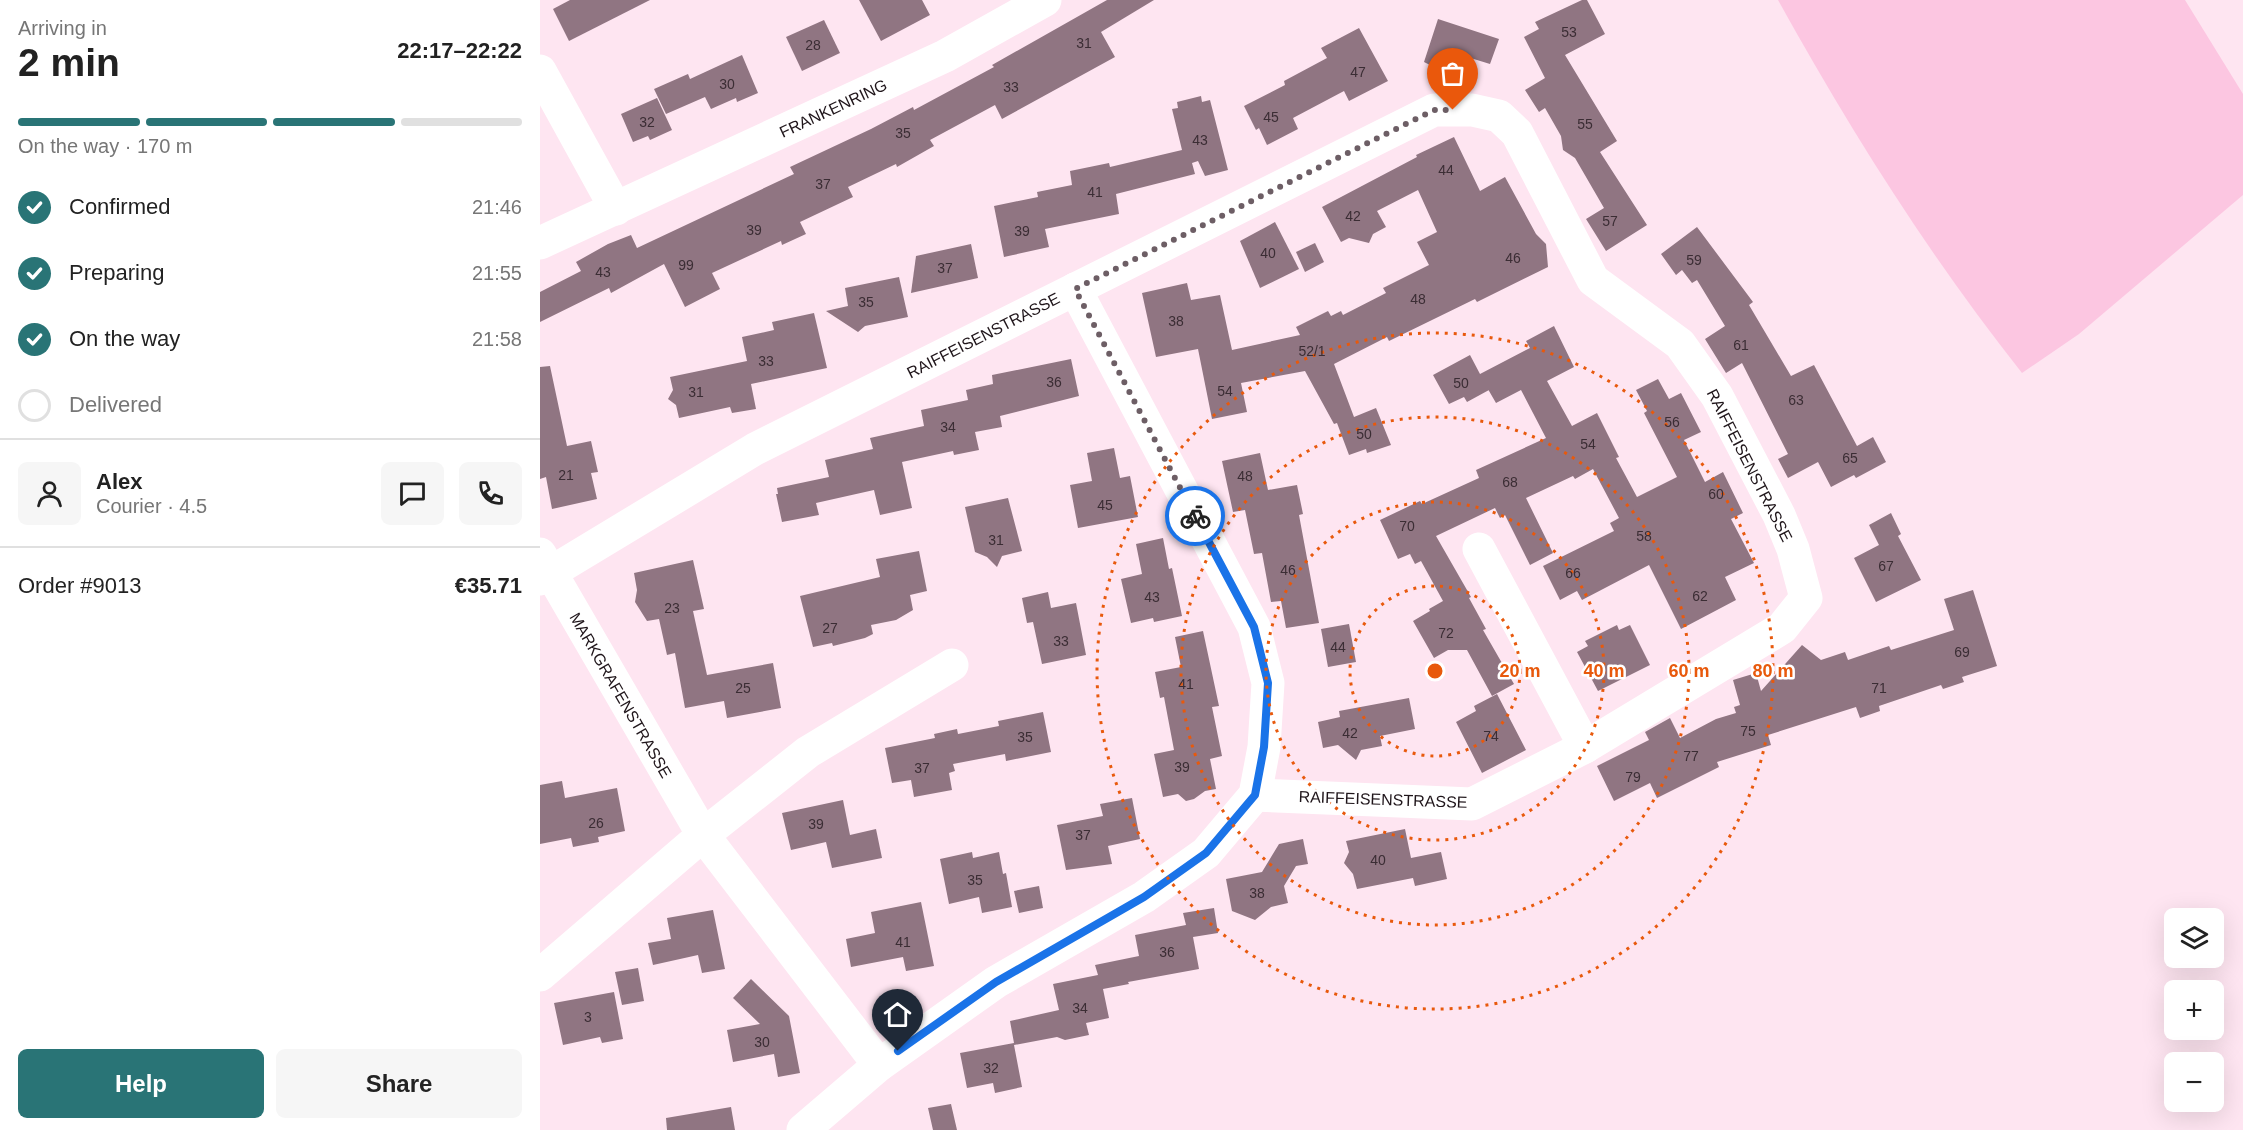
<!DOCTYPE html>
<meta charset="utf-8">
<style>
body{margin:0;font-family:Arial,sans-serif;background:#f6f6f6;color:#222;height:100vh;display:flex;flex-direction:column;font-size:22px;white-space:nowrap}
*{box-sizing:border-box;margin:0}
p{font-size:20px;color:#767676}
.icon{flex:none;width:33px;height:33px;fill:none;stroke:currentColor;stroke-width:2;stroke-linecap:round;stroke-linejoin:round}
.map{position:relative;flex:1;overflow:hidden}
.side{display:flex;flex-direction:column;background:#fff;width:540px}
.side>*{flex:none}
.tools{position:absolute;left:1624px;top:908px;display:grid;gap:12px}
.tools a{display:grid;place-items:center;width:60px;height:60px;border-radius:9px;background:#fff;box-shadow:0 6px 24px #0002;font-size:30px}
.pin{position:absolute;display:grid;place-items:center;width:51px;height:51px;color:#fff;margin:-62px -26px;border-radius:50% 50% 50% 0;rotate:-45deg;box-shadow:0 0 6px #0007}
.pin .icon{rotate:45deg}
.courier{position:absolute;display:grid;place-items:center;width:60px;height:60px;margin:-30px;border:4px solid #1a73e8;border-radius:50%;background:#fff;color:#222;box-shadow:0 2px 8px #0007}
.headline em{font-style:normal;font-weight:600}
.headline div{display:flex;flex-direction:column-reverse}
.headline{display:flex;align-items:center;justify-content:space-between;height:102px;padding:0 18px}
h1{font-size:39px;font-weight:600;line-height:45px}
.bar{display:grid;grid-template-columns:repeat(4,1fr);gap:9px 6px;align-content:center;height:72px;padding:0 18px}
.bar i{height:8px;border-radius:4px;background:#e0e0e0}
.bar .selected{background:#297476}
.bar p{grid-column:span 4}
.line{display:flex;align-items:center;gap:15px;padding:0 18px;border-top:2px solid #e0e0e0}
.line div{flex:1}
.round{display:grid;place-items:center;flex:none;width:63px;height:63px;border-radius:9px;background:#f6f6f6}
ol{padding:0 18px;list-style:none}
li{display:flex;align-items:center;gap:18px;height:66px}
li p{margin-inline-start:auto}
li .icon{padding:6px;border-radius:50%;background:#297476;color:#fff;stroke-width:4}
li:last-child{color:#767676}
li i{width:33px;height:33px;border:3px solid #e0e0e0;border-radius:50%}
.button{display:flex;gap:12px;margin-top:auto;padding:12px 18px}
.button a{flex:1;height:69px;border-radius:9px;background:#297476;color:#fff;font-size:24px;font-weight:600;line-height:69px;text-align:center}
.button a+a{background:#f6f6f6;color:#222}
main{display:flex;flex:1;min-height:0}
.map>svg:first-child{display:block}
.green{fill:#fcc6e1}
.building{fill:#907582}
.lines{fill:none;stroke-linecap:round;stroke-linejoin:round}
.minor{stroke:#fff;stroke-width:33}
.done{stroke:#6d5e65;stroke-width:6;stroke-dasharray:0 10.8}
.route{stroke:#1a73e8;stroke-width:8}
.ring{fill:none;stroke:#e8590c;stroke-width:3;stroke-dasharray:3 6}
.labels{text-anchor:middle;stroke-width:5;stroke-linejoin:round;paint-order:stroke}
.number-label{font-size:14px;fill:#3b2d34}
.street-label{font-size:16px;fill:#1f151a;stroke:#fff}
.centre{fill:#e8590c;stroke:#fff;stroke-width:3}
.ring-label{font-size:18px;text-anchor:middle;font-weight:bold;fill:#e8590c;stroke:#fff;stroke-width:5;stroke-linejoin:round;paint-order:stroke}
</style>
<main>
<section class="side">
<div class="headline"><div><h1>2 min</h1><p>Arriving in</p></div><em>22:17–22:22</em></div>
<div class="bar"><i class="selected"></i><i class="selected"></i><i class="selected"></i><i></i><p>On the way · 170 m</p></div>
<ol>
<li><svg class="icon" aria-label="check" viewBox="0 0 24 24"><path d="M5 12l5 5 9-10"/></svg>Confirmed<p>21:46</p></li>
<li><svg class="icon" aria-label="check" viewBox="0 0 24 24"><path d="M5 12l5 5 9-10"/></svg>Preparing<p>21:55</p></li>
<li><svg class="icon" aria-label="check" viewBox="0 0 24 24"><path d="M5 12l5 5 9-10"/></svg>On the way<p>21:58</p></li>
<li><i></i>Delivered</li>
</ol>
<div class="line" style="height:108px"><a class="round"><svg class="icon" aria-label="person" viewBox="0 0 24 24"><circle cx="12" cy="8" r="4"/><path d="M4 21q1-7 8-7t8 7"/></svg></a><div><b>Alex</b><p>Courier · 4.5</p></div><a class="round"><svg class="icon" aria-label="chat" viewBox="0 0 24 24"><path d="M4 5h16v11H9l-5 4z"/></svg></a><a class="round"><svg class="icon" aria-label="phone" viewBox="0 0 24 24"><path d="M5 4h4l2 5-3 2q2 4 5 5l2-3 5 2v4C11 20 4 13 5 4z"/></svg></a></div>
<div class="line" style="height:78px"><div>Order #9013</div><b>€35.71</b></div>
<div class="button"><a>Help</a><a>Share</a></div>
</section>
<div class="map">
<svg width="1703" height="1130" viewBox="0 0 1703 1130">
<rect width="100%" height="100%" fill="#fee5f1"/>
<!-- green -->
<path class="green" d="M1238,0h407l58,94v101l-164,139 -57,39c-92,-116 -172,-243 -244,-373z"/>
<!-- building -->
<g class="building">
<polygon points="30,0 110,0 29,41 13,9"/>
<polygon points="319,0 382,0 390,15 341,41"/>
<polygon points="567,0 614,0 561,32 575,57 462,119 455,105 390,140 394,146 357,167 356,164 308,187 313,197 260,222 266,234 242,245 241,241 172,273 180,289 145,307 124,264 71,293 69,288 0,322 0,292 41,271 36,262 68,244 91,235 97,248 254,174 250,167 331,129 373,107 374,110 454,67 452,65"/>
<polygon points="1042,0 1047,0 1065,34 1025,55 1077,141 1060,152 1107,225 1066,251 1046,219 1064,208 1035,158 1023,150 1021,136 1005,108 999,112 985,90 1005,78 984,37 999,29 995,22"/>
<polygon points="898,19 959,39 950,64 924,56 918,74 903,69 894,73 890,65 884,62"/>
<polygon points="284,20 300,53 262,71 246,37"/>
<polygon points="819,28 848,81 809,101 804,91 753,118 758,129 727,145 719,128 716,130 704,106 745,85 744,81 787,58 781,48"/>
<polygon points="202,55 218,93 197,102 196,98 171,109 165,97 126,114 114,89 148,74 150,79"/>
<polygon points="661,96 662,102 670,100 688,170 665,176 658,161 652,163 655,174 576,194 579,214 505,229 509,247 464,257 454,206 498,197 497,192 532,185 530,171 569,163 570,167 642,150 632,109 638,108 637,102"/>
<polygon points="117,98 132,130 110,140 108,136 93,142 81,114"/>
<polygon points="914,137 940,191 965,177 996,234 1006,244 1008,267 937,302 935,299 849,341 847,337 794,364 814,417 836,408 851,445 827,453 826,449 809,455 797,423 800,422 794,424 765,371 701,383 707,412 672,419 658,349 616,357 602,293 647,283 651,300 680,295 692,350 760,335 756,327 788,311 791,316 801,311 803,315 846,293 843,288 889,265 877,242 897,232 878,190 837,211 846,227 833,234 829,243 809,238 801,242 782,207 877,157 876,155"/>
<polygon points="735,222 759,269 720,288 700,241"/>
<polygon points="1157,227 1213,302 1209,305 1251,376 1274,365 1317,446 1333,437 1346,462 1316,478 1314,475 1291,487 1278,462 1248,478 1238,459 1248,454 1202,363 1186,373 1165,339 1185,326 1157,280 1152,283 1142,270 1136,275 1121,254"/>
<polygon points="775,243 784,262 765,272 756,252"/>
<polygon points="431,244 438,278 371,293 376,256"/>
<polygon points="359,277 368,317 325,326 318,332 286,311 308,306 305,288"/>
<polygon points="274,313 287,368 211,384 216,409 192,413 190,407 139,418 136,405 128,399 133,390 130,377 207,361 202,337 234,330 232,322"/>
<polygon points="1014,326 1034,367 1007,381 1032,426 1057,413 1079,457 1076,458 1097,497 1137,477 1104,413 1107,411 1096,390 1118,379 1129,399 1141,393 1161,432 1144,440 1165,482 1183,472 1203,513 1191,519 1214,563 1185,577 1196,600 1141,629 1109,565 1042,600 1037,591 1020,600 1003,566 1074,531 1070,523 1079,518 1053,469 1035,479 1033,476 986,498 1013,553 990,565 965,515 960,518 955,508 896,536 931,597 929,598 946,629 943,630 974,684 952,696 927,650 908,650 894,658 873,621 890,611 889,609 903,601 881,561 875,564 870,554 858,559 840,520 880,501 882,504 939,478 936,470 1006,438 981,390 956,403 945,384 949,390 927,402 924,397 909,404 893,375 930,355 940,374 990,348 986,341"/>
<polygon points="531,359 539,396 460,416 462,427 435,432 439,450 414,455 413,451 362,462 372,508 340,515 334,490 276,503 279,515 242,522 236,494 238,494 237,488 289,477 285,460 333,449 330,438 384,426 381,410 428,400 426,390 453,384 452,375"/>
<polygon points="10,366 27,446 51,441 58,472 51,473 57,499 12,509 6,477 0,479 0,367"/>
<polygon points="574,448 580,478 590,476 598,517 538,528 530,485 552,481 547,453"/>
<polygon points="720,453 728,490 757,485 763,514 759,515 779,623 746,628 741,601 731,602 722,553 714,554 705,510 693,512 682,461"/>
<polygon points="468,498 482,551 462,556 457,567 447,557 435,552 425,507"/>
<polygon points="1351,513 1361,534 1358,536 1381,580 1336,602 1314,558 1339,545 1329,525"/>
<polygon points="623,538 629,569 632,568 642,616 614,622 613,618 591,623 581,579 602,574 596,544"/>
<polygon points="379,551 387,591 370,595 373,610 356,620 331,625 333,634 325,638 293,646 292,643 273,647 260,596 340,577 336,559"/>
<polygon points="153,560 164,609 153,611 167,675 233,663 241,708 187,718 184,701 145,708 135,653 127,655 119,619 107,621 95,602 97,590 94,573"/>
<polygon points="1433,590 1457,666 1422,677 1424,682 1403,689 1401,685 1339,706 1340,711 1320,718 1316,707 1228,735 1231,745 1177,762 1179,767 1117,798 1110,783 1074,801 1057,766 1109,740 1105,732 1130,718 1140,738 1176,719 1196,713 1194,707 1200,705 1193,680 1216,673 1221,691 1262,645 1281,660 1305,652 1308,660 1349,646 1351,650 1414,630 1404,599"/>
<polygon points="508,592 511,608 536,603 546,655 502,664 493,622 487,623 482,598"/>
<polygon points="809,624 816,662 788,667 781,629"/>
<polygon points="1077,625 1079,630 1090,625 1110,665 1058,691 1037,652 1048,646 1045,641"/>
<polygon points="663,631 679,706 672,707 682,756 670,759 676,789 665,791 654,799 646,801 638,794 623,797 614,754 634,750 624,697 620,698 615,672 641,667 635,637"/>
<polygon points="957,694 986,750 942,773 916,722 936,711 934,706"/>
<polygon points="869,698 875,729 840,736 842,746 821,750 816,760 798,745 783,748 778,722 800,717 799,711"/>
<polygon points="503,712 511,752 466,761 465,754 413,764 415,771 409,773 412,790 374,797 371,780 352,783 345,748 395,738 394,734 417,729 418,734 459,726 458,721"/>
<polygon points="22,781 25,798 77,788 85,831 58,837 59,842 33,847 31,838 0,844 0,785"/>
<polygon points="592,798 600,839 568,846 572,864 526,870 517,825 563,816 560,804"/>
<polygon points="303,800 310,835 336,829 342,858 292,868 286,842 251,850 242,813"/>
<polygon points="865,829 871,858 901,852 907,879 875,886 873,878 817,889 813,874 804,863 809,852 806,841"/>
<polygon points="763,839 768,864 756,866 744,886 748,903 731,907 715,920 692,911 686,879 722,872 739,844"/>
<polygon points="432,852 433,858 459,852 463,874 466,873 472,907 442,913 439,897 409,904 400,859"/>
<polygon points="499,886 503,908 479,913 474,891"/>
<polygon points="381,902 394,966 366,971 363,957 311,967 306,939 335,933 331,912"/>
<polygon points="674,908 678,933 653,937 659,969 588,982 589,984 563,989 569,1018 546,1023 549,1035 525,1040 517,1037 474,1045 482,1087 455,1093 453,1083 427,1088 420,1053 474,1043 470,1021 519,1010 513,984 558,975 555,965 599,956 595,935 646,925 643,913"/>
<polygon points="173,910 185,969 162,973 158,955 113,965 108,943 131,939 127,918"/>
<polygon points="98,968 104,1001 82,1005 75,972"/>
<polygon points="211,979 249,1016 260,1073 238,1077 234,1054 193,1062 187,1030 220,1024 193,998"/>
<polygon points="74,992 83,1039 62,1043 60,1037 23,1045 14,1003"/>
<polygon points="411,1104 417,1130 393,1130 388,1108"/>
<polygon points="191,1107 195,1130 127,1130 126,1118"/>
</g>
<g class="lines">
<!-- minor -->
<g class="minor">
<polyline points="0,71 76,209"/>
<polyline points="0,243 405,56 505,0"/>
<polyline points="939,549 1045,747"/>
<polyline points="0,554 163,835 339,1065"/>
<polyline points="0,579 215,449 894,110 932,110 959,116 977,133 1053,280 1140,344 1177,396 1239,515 1253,549 1266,598 1242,628 1045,747 932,804 715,795"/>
<polyline points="0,975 163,835 268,752 412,665"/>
<polyline points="263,1130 339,1065 456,982 604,897 666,853 715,795 724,747 728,683 714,627 535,289"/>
</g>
</g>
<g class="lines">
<!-- done -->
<polyline class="done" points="655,516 535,289 894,110 913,110"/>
<!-- route -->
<polyline class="route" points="358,1051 456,982 604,897 666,853 715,795 724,747 728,683 714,627 655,516"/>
</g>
<!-- distance rings -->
<g class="ring">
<circle cx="895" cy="671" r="85"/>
<circle cx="895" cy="671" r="169"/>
<circle cx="895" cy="671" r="254"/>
<circle cx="895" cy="671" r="338"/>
</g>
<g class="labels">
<!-- number labels -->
<g class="number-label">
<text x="1029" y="37">53</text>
<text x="544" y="48">31</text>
<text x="273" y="50">28</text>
<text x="818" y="77">47</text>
<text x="187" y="89">30</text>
<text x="471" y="92">33</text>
<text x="731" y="122">45</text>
<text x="107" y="127">32</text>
<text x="1045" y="129">55</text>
<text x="363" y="138">35</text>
<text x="660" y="145">43</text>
<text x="906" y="175">44</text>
<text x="283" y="189">37</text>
<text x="555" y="197">41</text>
<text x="813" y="221">42</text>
<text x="1070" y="226">57</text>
<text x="214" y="235">39</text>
<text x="482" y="236">39</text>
<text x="728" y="258">40</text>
<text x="973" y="263">46</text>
<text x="1154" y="265">59</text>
<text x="146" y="270">99</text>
<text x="405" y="273">37</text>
<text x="63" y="277">43</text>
<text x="878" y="304">48</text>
<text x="326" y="307">35</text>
<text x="636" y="326">38</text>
<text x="1201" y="350">61</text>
<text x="772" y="356">52/1</text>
<text x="226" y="366">33</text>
<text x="514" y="387">36</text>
<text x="921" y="388">50</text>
<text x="685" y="396">54</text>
<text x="156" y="397">31</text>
<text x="1256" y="405">63</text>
<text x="1132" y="427">56</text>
<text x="408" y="432">34</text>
<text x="824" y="439">50</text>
<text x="1048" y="449">54</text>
<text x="1310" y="463">65</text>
<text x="26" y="480">21</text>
<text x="705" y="481">48</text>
<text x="970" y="487">68</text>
<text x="1176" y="499">60</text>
<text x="565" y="510">45</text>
<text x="867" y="531">70</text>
<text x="1104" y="541">58</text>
<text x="456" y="545">31</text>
<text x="1346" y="571">67</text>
<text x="748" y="575">46</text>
<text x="1033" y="578">66</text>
<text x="1160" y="601">62</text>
<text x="612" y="602">43</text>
<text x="132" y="613">23</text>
<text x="290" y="633">27</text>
<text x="906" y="638">72</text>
<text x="521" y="646">33</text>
<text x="798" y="652">44</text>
<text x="1422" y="657">69</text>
<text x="646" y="689">41</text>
<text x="203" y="693">25</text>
<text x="1339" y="693">71</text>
<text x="1208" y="736">75</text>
<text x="810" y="738">42</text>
<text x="951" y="741">74</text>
<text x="485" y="742">35</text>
<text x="1151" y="761">77</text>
<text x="642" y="772">39</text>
<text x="382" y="773">37</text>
<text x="1093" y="782">79</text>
<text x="56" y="828">26</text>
<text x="276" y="829">39</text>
<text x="543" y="840">37</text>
<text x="838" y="865">40</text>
<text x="435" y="885">35</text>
<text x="717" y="898">38</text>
<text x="363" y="947">41</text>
<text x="627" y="957">36</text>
<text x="540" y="1013">34</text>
<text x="48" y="1022">3</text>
<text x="222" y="1047">30</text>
<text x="451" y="1073">32</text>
</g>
<!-- street labels -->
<g class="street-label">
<text transform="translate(293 108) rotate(-25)" y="6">FRANKENRING</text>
<text transform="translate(443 335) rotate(-27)" y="6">RAIFFEISENSTRASSE</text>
<text transform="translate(1210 465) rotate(63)" y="6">RAIFFEISENSTRASSE</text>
<text transform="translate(81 695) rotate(60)" y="6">MARKGRAFENSTRASSE</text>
<text transform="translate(843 799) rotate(2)" y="6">RAIFFEISENSTRASSE</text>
</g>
</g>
<circle cx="895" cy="671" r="9" class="centre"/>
<g class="ring-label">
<text x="980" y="677">20 m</text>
<text x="1064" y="677">40 m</text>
<text x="1149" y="677">60 m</text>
<text x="1233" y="677">80 m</text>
</g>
</svg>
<div class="tools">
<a><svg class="icon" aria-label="layers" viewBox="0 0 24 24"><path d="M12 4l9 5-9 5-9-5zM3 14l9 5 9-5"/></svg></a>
<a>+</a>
<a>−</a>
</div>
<div class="pin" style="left:913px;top:110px;background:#ea580c"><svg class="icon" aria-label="bag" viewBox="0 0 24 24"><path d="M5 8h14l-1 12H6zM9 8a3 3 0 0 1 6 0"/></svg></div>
<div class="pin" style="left:358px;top:1051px;background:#1f2937"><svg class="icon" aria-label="home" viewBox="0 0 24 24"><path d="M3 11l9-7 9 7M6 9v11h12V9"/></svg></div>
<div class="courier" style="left:655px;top:516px"><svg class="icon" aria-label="bike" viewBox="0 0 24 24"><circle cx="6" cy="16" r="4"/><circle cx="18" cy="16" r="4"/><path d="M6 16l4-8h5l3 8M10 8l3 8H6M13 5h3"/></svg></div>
</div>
</main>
